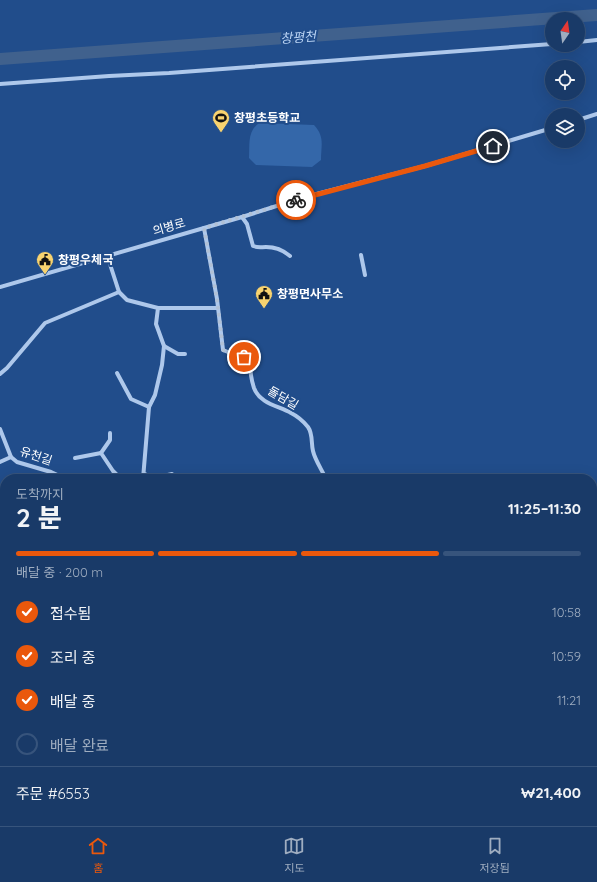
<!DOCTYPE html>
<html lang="ko">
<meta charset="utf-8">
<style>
body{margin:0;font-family:Quicksand,"Noto Sans KR",sans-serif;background:#264571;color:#f1f3f6;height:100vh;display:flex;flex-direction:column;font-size:15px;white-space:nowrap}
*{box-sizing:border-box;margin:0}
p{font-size:13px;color:#9fadc0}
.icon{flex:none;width:22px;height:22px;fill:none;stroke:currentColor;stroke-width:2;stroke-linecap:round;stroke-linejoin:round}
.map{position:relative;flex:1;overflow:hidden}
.sheet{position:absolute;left:0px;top:474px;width:597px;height:352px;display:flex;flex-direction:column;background:#193a68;border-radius:16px 16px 0 0;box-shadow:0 4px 16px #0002,0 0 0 1px #37547c}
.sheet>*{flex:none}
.needle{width:26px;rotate:13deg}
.controls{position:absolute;left:545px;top:12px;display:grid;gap:8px}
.controls a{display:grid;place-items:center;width:40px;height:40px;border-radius:50%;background:#193a68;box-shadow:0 4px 16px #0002,0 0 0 1px #37547c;font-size:20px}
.pin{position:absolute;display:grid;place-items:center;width:34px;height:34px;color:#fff;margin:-17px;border:2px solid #fff;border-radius:50%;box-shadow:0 1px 4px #0007}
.courier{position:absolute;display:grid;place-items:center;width:40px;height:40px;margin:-20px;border:3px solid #ea580c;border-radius:50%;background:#fff;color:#222;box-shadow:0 1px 5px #0007}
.overview em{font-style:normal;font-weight:800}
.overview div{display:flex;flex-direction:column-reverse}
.overview{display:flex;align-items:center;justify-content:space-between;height:68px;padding:0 16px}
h1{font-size:26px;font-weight:800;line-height:30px}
.bar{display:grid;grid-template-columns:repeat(4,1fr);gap:6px 4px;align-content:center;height:48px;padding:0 16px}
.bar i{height:5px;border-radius:3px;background:#37547c}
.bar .current{background:#ea580c}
.bar p{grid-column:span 4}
.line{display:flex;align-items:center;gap:10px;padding:0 16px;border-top:1px solid #37547c}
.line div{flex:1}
ol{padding:0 16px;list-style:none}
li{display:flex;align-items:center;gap:12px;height:44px}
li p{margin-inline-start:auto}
li .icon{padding:4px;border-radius:50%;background:#ea580c;color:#fff;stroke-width:4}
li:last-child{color:#9fadc0}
li i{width:22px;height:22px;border:2px solid #37547c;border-radius:50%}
.menu{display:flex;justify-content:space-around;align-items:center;height:56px;border-top:1px solid #37547c;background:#193a68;font-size:11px;color:#9fadc0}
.menu a{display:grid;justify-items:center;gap:2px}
.menu .current{color:#ea580c}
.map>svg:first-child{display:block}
.green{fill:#3467a9}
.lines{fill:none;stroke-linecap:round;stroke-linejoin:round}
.river{stroke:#40618d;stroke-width:12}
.minor{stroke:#aec8eb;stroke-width:4}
.tertiary{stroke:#aec8eb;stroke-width:7}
.secondary{stroke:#d9e6f9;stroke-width:8}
.done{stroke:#b1c1d6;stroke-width:4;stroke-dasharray:0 7.2}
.route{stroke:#ea580c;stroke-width:5}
.labels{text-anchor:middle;stroke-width:4;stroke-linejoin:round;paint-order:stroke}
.poi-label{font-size:12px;font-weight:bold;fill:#fff;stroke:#214d8b;text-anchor:start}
.street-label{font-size:12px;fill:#fff;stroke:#214d8b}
.water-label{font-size:13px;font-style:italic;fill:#b9d2f2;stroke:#214d8b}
</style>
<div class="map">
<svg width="597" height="826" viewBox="0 0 597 826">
<rect width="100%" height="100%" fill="#214d8b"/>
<!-- green -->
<path class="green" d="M259,123l55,2c11,12 7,20 7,35l-9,7 -56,-2 -7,-7c1,-14 -2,-26 10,-35z"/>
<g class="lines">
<!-- river -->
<polyline class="river" points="0,59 597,15"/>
<!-- minor -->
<g class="minor">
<polyline points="578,42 597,40"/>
<polyline points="0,84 109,76 169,73 552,44"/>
<polyline points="578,120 597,114"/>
<path d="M242,217l5,7 6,22c5,2 8,1 13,1 10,0 17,3 24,9"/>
<path d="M204,228l13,71 6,51 27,11c0,9 1,18 4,27 6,16 25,18 37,25 6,3 13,9 17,14 5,7 3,16 5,24 2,9 9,19 13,28"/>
<polyline points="107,255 119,292 127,300 158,308 156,324 164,346 162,365 155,395 149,407"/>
<polyline points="361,255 365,275"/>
<polyline points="0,287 242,217 305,197 425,166 552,128"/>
<polyline points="158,308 218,308"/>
<polyline points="164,346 178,354 185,354"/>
<polyline points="117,373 131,399 149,407 143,479"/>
<polyline points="0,374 7,368 45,323 119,292"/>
<polyline points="0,429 11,457"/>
<polyline points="110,433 110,440 101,453 113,471 121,479"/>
<polyline points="75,458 101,453"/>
<polyline points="0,462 11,457 17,462 51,472 66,479"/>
<polyline points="144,474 155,478 172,474"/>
<polyline points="0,744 5,758"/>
<polyline points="29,821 31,826"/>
<polyline points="445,821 447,826"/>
<polyline points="70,826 71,821"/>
</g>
<!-- tertiary -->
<polyline class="tertiary" points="592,727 597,730"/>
<!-- secondary -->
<g class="secondary">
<polyline points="592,506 597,497"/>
<polyline points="235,826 247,821"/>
</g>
</g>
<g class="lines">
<!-- done -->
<polyline class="done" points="244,357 230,353 223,350 217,299 204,228 296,200"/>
<!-- route -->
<polyline class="route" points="296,200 425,166 493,146"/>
</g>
<!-- icons -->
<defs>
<symbol id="stadium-pin" viewBox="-11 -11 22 30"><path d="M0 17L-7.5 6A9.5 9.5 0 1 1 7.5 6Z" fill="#f8d36f" stroke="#214d8b"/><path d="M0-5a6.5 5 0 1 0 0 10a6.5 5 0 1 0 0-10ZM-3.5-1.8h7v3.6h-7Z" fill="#111"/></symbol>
<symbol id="civic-pin" viewBox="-11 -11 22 30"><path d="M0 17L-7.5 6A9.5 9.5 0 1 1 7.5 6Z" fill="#f8d36f" stroke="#214d8b"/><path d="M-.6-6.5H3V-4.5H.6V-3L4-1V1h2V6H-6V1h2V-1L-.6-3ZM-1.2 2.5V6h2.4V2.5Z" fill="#111"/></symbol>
</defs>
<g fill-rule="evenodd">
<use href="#stadium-pin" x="211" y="108" width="20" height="27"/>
<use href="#civic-pin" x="35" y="250" width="20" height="27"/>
<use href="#civic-pin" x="254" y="284" width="20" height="27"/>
</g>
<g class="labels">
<!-- poi labels -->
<g class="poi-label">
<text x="234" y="122">창평초등학교</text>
<text x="58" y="264">창평우체국</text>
<text x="277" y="298">창평면사무소</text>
</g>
<!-- street labels -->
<g class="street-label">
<text transform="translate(169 227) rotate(-16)" y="4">의병로</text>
<text transform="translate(283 398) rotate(30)" y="4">돌담길</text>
<text transform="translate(36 456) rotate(19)" y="4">유천길</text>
</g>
<!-- water labels -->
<g class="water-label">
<text transform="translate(298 37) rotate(-4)" y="5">창평천</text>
</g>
</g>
</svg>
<div class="controls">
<a><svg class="needle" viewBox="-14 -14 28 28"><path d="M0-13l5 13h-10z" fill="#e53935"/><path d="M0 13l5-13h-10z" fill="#9fadc0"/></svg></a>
<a><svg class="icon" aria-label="locate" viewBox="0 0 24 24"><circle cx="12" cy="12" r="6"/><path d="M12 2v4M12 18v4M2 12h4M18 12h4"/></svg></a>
<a><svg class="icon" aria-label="layers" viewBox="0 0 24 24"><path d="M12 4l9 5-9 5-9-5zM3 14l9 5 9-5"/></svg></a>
</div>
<div class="pin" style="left:244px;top:357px;background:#ea580c"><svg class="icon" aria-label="bag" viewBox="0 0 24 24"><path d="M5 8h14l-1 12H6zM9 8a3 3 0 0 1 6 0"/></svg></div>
<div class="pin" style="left:493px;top:146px;background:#1f2937"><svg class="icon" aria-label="home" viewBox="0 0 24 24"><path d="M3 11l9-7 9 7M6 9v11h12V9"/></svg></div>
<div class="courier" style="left:296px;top:200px"><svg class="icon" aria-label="bike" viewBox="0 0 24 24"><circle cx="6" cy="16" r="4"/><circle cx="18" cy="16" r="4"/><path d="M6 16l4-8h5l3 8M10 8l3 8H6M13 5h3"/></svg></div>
<section class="sheet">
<div class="overview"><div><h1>2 분</h1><p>도착까지</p></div><em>11:25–11:30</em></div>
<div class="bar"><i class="current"></i><i class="current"></i><i class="current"></i><i></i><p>배달 중 · 200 m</p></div>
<ol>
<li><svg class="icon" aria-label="check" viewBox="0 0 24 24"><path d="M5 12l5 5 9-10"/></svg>접수됨<p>10:58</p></li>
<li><svg class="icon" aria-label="check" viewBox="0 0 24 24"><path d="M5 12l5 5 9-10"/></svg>조리 중<p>10:59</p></li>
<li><svg class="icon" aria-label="check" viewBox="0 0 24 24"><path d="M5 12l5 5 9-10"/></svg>배달 중<p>11:21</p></li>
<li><i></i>배달 완료</li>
</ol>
<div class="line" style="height:52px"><div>주문 #6553</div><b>₩21,400</b></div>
</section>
</div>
<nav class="menu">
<a class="current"><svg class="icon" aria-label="home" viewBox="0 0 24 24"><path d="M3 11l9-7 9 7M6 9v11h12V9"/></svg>홈</a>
<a><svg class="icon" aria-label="map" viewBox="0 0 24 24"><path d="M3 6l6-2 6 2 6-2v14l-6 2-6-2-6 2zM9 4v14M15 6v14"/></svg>지도</a>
<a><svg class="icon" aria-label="saved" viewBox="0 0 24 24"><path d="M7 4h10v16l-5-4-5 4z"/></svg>저장됨</a>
</nav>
